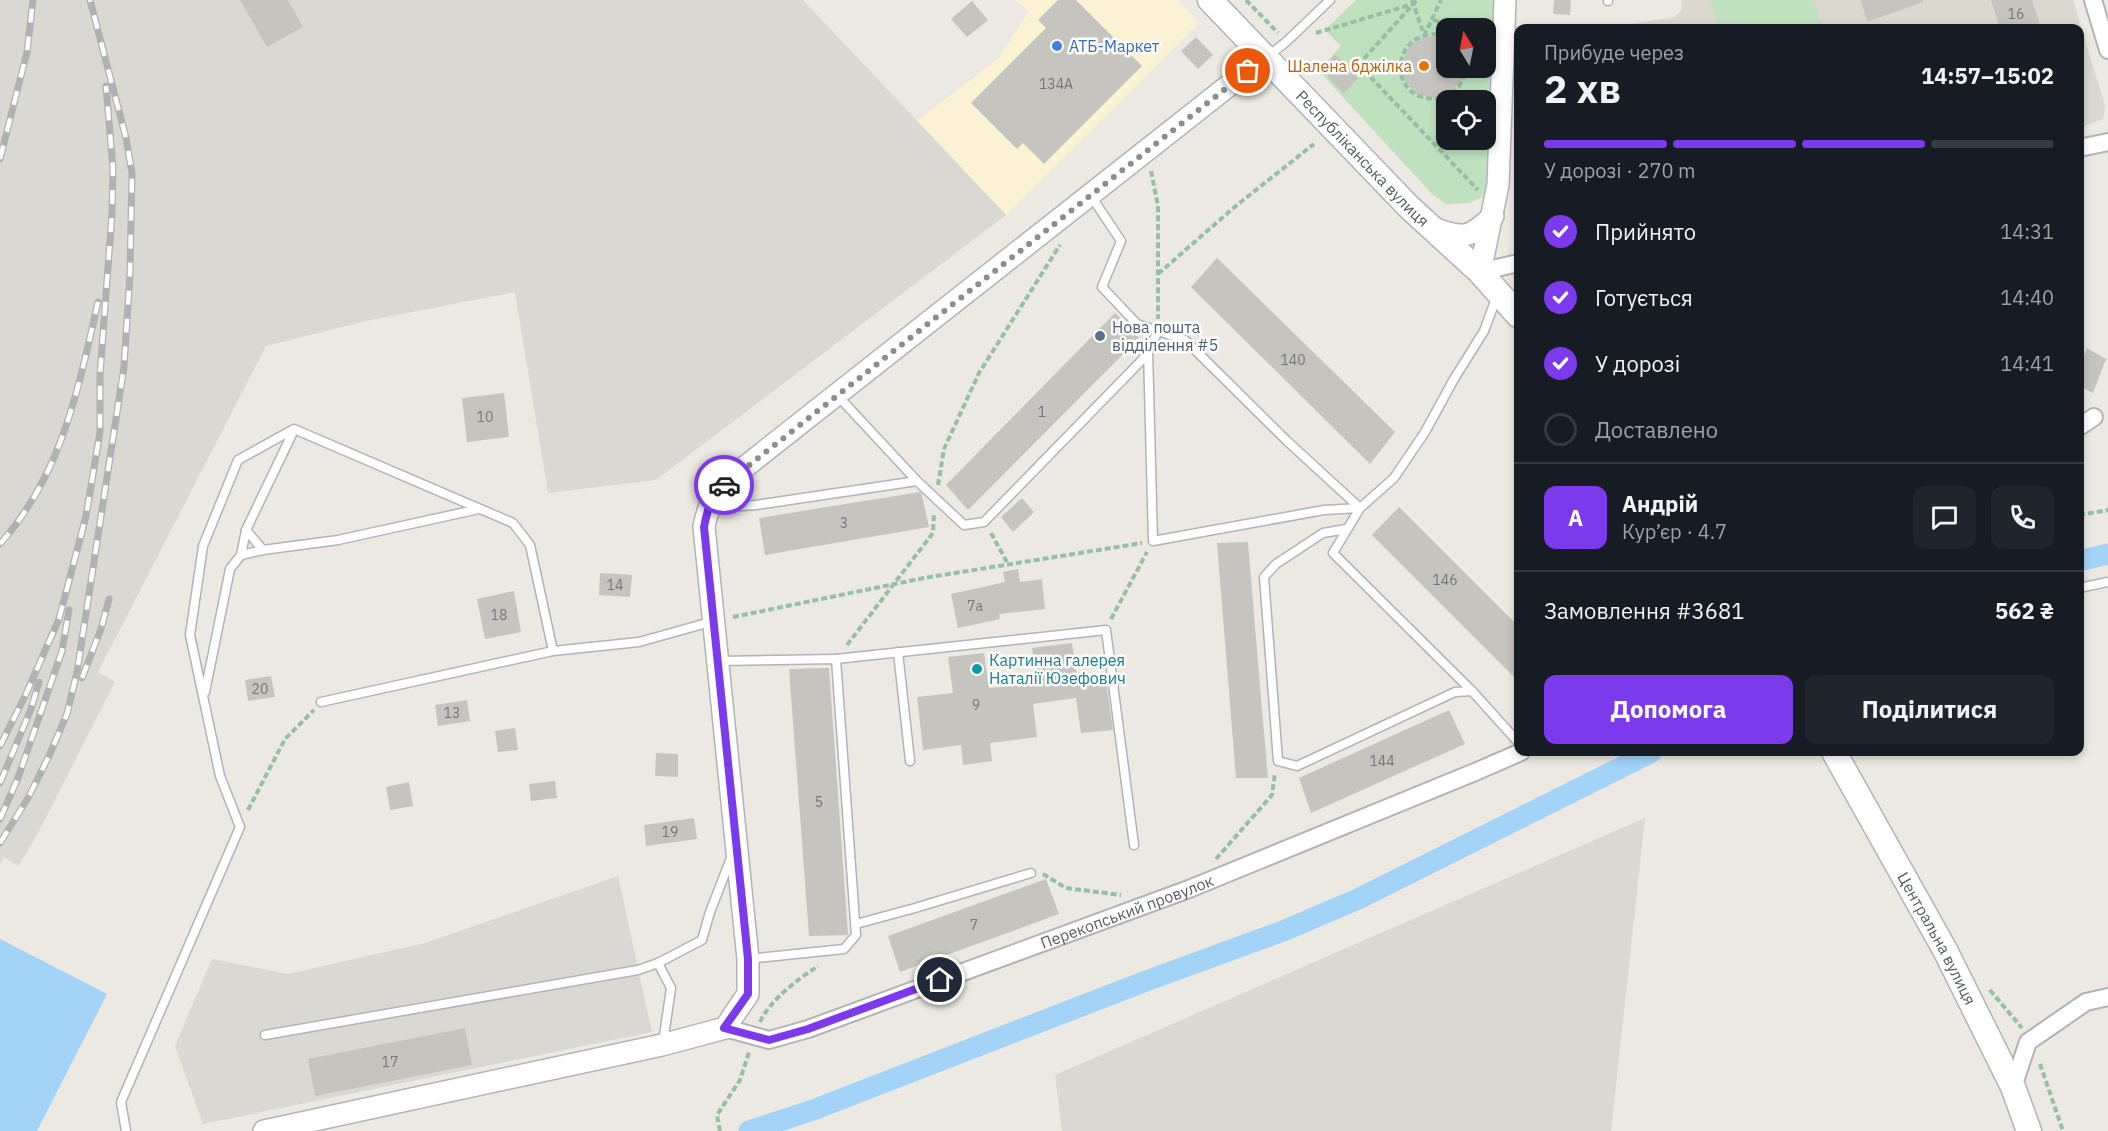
<!DOCTYPE html>
<html lang="uk">
<meta charset="utf-8">
<style>
body{margin:0;font-family:"IBM Plex Sans",sans-serif;background:#20242c;color:#f1f3f6;height:100vh;display:flex;flex-direction:column;font-size:22px;white-space:nowrap}
*{box-sizing:border-box;margin:0}
p{font-size:20px;color:#9ea1a6}
.icon{flex:none;width:33px;height:33px;fill:none;stroke:currentColor;stroke-width:2;stroke-linecap:round;stroke-linejoin:round}
.map{position:relative;flex:1;overflow:hidden}
.panel{position:absolute;left:1514px;top:24px;width:570px;height:732px;display:flex;flex-direction:column;background:#171b24;border-radius:12px;box-shadow:0 3px 9px #0003}
.panel>*{flex:none}
.needle{width:39px;rotate:350deg}
.buttons{position:absolute;left:1436px;top:18px;display:grid;gap:12px}
.buttons a{display:grid;place-items:center;width:60px;height:60px;border-radius:12px;background:#171b24;box-shadow:0 3px 9px #0003;font-size:30px}
.pin{position:absolute;display:grid;place-items:center;width:51px;height:51px;color:#fff;margin:-26px;border:3px solid #fff;border-radius:50%;box-shadow:0 2px 6px #0007}
.courier{position:absolute;display:grid;place-items:center;width:60px;height:60px;margin:-30px;border:4px solid #7c3aed;border-radius:50%;background:#fff;color:#222;box-shadow:0 2px 8px #0007}
.head em{font-style:normal;font-weight:800}
.head div{display:flex;flex-direction:column-reverse}
.head{display:flex;align-items:center;justify-content:space-between;height:102px;padding:0 30px}
h1{font-size:39px;font-weight:800;line-height:45px}
.bar{display:grid;grid-template-columns:repeat(4,1fr);gap:9px 6px;align-content:center;height:72px;padding:0 30px}
.bar i{height:8px;border-radius:4px;background:#363941}
.bar .on{background:#7c3aed}
.bar p{grid-column:span 4}
.line{display:flex;align-items:center;gap:15px;padding:0 30px;border-top:2px solid #363941}
.line div{flex:1}
.round{display:grid;place-items:center;flex:none;width:63px;height:63px;border-radius:12px;background:#20242c}
ol{padding:0 30px;list-style:none}
li{display:flex;align-items:center;gap:18px;height:66px}
li p{margin-inline-start:auto}
li .icon{padding:6px;border-radius:50%;background:#7c3aed;color:#fff;stroke-width:4}
li:last-child{color:#9ea1a6}
li i{width:33px;height:33px;border:3px solid #363941;border-radius:50%}
.primary-button{display:flex;gap:12px;margin-top:auto;padding:12px 30px}
.primary-button a{flex:1;height:69px;border-radius:12px;background:#7c3aed;color:#fff;font-size:24px;font-weight:800;line-height:69px;text-align:center}
.primary-button a+a{background:#20242c;color:#f1f3f6}
.map>svg:first-child{display:block}
.commercial{fill:#fbf2d6}
.industrial{fill:#dad8d3}
.education{fill:#dbd8cf}
.green{fill:#bfe1bf;fill-rule:evenodd}
.water{fill:#a4d3f8}
.lines{fill:none;stroke-linecap:round;stroke-linejoin:round}
.canal{stroke:#a4d3f8;stroke-width:21}
.building{fill:#c6c4be}
.service-casing{stroke:#b1b3b8;stroke-width:11}
.minor-casing{stroke:#b1b3b8;stroke-width:20}
.tertiary-casing{stroke:#b1b3b8;stroke-width:24}
.secondary-casing{stroke:#b0b3b8;stroke-width:27}
.path{stroke:#97bfa3;stroke-width:4;stroke-dasharray:6 3;stroke-linecap:butt}
.service{stroke:#fff;stroke-width:8}
.minor{stroke:#fff;stroke-width:16}
.tertiary{stroke:#fff;stroke-width:21}
.secondary{stroke:#fff;stroke-width:24}
.rail-casing{stroke:#b0b1b1;stroke-width:7}
.rail{stroke:#fff;stroke-width:4.5;stroke-dasharray:14;stroke-linecap:butt}
.done{stroke:#8c8e8e;stroke-width:6;stroke-dasharray:0 10.8}
.route{stroke:#7c3aed;stroke-width:8}
.shop-dot{fill:#3f7fe0;stroke:#fff;stroke-width:2}
.food-dot{fill:#e8710a;stroke:#fff;stroke-width:2}
.service-dot{fill:#5c6f8a;stroke:#fff;stroke-width:2}
.culture-dot{fill:#0f9aa8;stroke:#fff;stroke-width:2}
.labels{text-anchor:middle;stroke-width:5;stroke-linejoin:round;paint-order:stroke}
.number-label{font-size:14px;fill:#747778}
.shop-label{font-size:16px;fill:#366cbe;stroke:#fff;text-anchor:start}
.food-label{font-size:16px;fill:#c56008;stroke:#fff;text-anchor:end}
.street-label{font-size:16px;fill:#595d61;stroke:#fff}
.service-label{font-size:16px;fill:#4e5e75;stroke:#fff;text-anchor:start}
.culture-label{font-size:16px;fill:#0d838f;stroke:#fff;text-anchor:start}
</style>
<div class="map">
<svg width="2108" height="1131" viewBox="0 0 2108 1131">
<rect width="100%" height="100%" fill="#ebe9e1"/>
<!-- commercial -->
<polygon class="commercial" points="1015,0 1178,0 1199,23 1006,215 917,121 999,58 1029,11"/>
<!-- industrial -->
<g class="industrial">
<polygon points="0,0 803,0 1006,215 656,480 548,493 515,292 366,321 266,346 98,672 115,682 37,835 18,866 4,857 0,865"/>
<polygon points="1645,818 1611,1131 1062,1131 1055,1075"/>
<polygon points="618,876 652,1032 203,1124 175,1046 212,959 288,974 425,943"/>
</g>
<!-- education -->
<polygon class="education" points="1681,0 2073,0 2105,106 2103,119 2079,128 2079,28 1604,28 1675,17 1682,10"/>
<!-- green -->
<g class="green">
<path d="M1356,0h138l-6,184 -6,13 -12,6 -24,1 -14,-10 -113,-123 22,-25 -16,-16zM1446,28h39v40h-39zM1446,100h39v40h-39z"/>
<polygon points="1710,0 1814,0 1823,28 1718,28"/>
</g>
<!-- water -->
<polygon class="water" points="0,939 107,994 37,1131 0,1131"/>
<g class="lines">
<!-- canal -->
<g class="canal">
<polyline points="2079,561 2108,554"/>
<polyline points="749,1131 813,1110 1146,981 1283,931 1358,899 1652,752"/>
</g>
</g>
<!-- building -->
<g class="building">
<polygon points="240,0 288,0 303,27 267,47"/>
<polygon points="1058,0 1076,0 1142,66 1044,164 1023,143 1017,149 971,103 1046,28 1038,20"/>
<polygon points="1554,0 1571,0 1570,15 1553,14"/>
<polygon points="1861,0 1923,0 1923,2 1867,22"/>
<polygon points="1991,0 2032,0 2041,28 2000,28"/>
<polygon points="972,1 988,20 967,37 951,19"/>
<polygon points="1196,37 1213,55 1198,69 1181,51"/>
<polygon points="1423,37 1440,37 1446,40 1446,68 1463,68 1462,79 1451,92 1434,98 1417,94 1405,81 1402,64 1409,47"/>
<polygon points="1335,54 1358,78 1344,94 1328,77 1327,64"/>
<polygon points="1217,258 1395,432 1370,464 1191,287"/>
<polygon points="1115,313 1139,338 968,510 946,485"/>
<polygon points="2087,348 2106,359 2093,393 2079,386 2079,367"/>
<polygon points="504,393 509,437 467,442 462,398"/>
<polygon points="920,492 922,495 929,527 765,555 759,518"/>
<polygon points="1022,498 1034,512 1013,532 1001,517"/>
<polygon points="1399,507 1518,626 1518,681 1372,535"/>
<polygon points="1248,542 1259,675 1268,778 1236,778 1217,543"/>
<polygon points="1018,569 1020,582 1042,579 1045,609 999,614 1000,619 958,628 951,594 1005,582 1003,572"/>
<polygon points="600,573 632,575 630,597 599,595"/>
<polygon points="514,591 521,632 485,639 477,599"/>
<polygon points="1072,643 1077,677 1105,674 1113,730 1081,733 1076,698 1033,704 1037,737 990,743 992,761 963,765 961,745 923,750 917,697 953,693 948,657 984,653 989,688 1038,683 1032,648"/>
<polygon points="829,668 848,935 809,936 789,669"/>
<polygon points="271,676 275,697 248,701 245,680"/>
<polygon points="467,700 470,721 438,726 435,705"/>
<polygon points="1449,710 1465,744 1311,813 1299,778"/>
<polygon points="515,728 518,750 498,752 495,731"/>
<polygon points="656,753 678,754 678,777 655,776"/>
<polygon points="555,781 557,798 531,801 529,784"/>
<polygon points="409,782 413,806 390,810 386,787"/>
<polygon points="694,818 697,839 646,846 644,825"/>
<polygon points="1046,879 1059,914 900,972 888,936"/>
<polygon points="465,1028 472,1065 315,1096 308,1059"/>
</g>
<g class="lines">
<defs>
<g id="service">
<polyline points="1608,1 1608,0"/>
<polyline points="1268,56 1286,42 1330,0"/>
<polyline points="1091,196 1121,241 1102,287 1137,324 1185,340 1287,441 1360,508 1333,553 1472,691 1518,742"/>
<polyline points="1148,350 1153,541 1324,510 1360,508 1394,478 1425,432 1454,379 1484,331 1497,296"/>
<polyline points="837,395 917,481"/>
<polyline points="711,508 756,505 917,481 964,525 984,522 1142,360 1158,332"/>
<polyline points="1346,529 1323,533 1276,564 1264,577 1278,761 1297,766 1455,692 1472,691"/>
<polyline points="263,550 246,530 294,430"/>
<polyline points="241,555 246,530"/>
<polyline points="2079,588 2108,582"/>
<polyline points="898,652 910,761"/>
<polyline points="836,659 1106,630 1134,845"/>
<polyline points="719,661 836,659 856,935 844,949 748,959"/>
<polyline points="205,692 230,569 241,555 263,550 338,540 479,509"/>
<polyline points="321,702 553,651 639,642 714,621"/>
<polyline points="856,924 915,908 1031,873"/>
<polyline points="658,963 671,988 663,1043"/>
<polyline points="265,1035 638,970 658,963 702,940 710,912 731,858"/>
<polyline points="126,1131 121,1102 240,827 220,776 190,635 203,546 238,460 294,429 513,523 530,545 553,651"/>
</g>
<g id="minor">
<polyline points="2093,0 2108,50"/>
<polyline points="2079,148 2108,142"/>
<polyline points="1480,272 1518,263"/>
<polyline points="2079,427 2094,417"/>
<path id="s1" d="M725,1028l44,12 39,-11 381,-140 286,-117 46,-20"/>
<polyline points="2013,1087 2028,1042 2086,1002 2108,997"/>
</g>
<g id="tertiary">
<path d="M1433,228c30,11 36,11 60,-12"/>
<polyline points="1480,272 1498,185 1505,0"/>
<path d="M264,1131l398,-86 63,-17 23,-34v-35l-44,-432c7,-38 23,-45 51,-68l510,-402"/>
</g>
<g id="secondary">
<path id="s2" d="M1210,0l199,207 71,65 38,43"/>
<path id="s3" d="M1834,752l111,198 68,137 16,44"/>
</g>
</defs>
<!-- service casing -->
<use href="#service" class="service-casing"/>
<!-- minor casing -->
<use href="#minor" class="minor-casing"/>
<!-- tertiary casing -->
<use href="#tertiary" class="tertiary-casing"/>
<!-- secondary casing -->
<use href="#secondary" class="secondary-casing"/>
<!-- path -->
<g class="path">
<polyline points="1246,0 1278,33"/>
<polyline points="1412,0 1424,35"/>
<polyline points="1433,20 1468,28"/>
<polyline points="1316,33 1413,4"/>
<polyline points="1424,36 1441,0"/>
<path d="M1446,37c-10,-5 -22,-3 -31,3 -9,6 -13,14 -14,24 -5,42 61,49 64,4"/>
<polyline points="1358,64 1478,190"/>
<polyline points="1352,72 1417,0"/>
<polyline points="1151,171 1158,206 1158,319"/>
<polyline points="1158,274 1237,205 1314,144"/>
<polyline points="938,485 944,449 979,373 1060,245"/>
<polyline points="2079,515 2108,510"/>
<polyline points="991,533 1008,564"/>
<polyline points="733,617 924,578 1142,543"/>
<polyline points="1111,619 1147,552"/>
<polyline points="847,645 933,533 934,513"/>
<polyline points="248,810 285,739 314,710"/>
<polyline points="1216,859 1272,795 1275,773"/>
<polyline points="1043,874 1066,888 1121,895"/>
<polyline points="1990,990 2022,1028"/>
<path d="M760,1022c10,-22 38,-43 58,-56"/>
<polyline points="2040,1064 2063,1131"/>
<polyline points="720,1131 717,1115 740,1080 749,1052"/>
</g>
<!-- service -->
<use href="#service" class="service"/>
<!-- minor -->
<use href="#minor" class="minor"/>
<!-- tertiary -->
<use href="#tertiary" class="tertiary"/>
<!-- secondary -->
<use href="#secondary" class="secondary"/>
<defs>
<g id="rail">
<polyline points="0,159 27,52 33,0"/>
<path d="M0,544c62,-70 78,-154 98,-242"/>
<polyline points="82,678 101,629 109,599"/>
<polyline points="0,746 26,694 59,619 86,516 100,432 100,375 112,213 113,169 106,86"/>
<polyline points="0,783 31,709 39,682"/>
<polyline points="0,819 18,778 62,651 69,610"/>
<polyline points="0,843 28,798 49,756 67,714 77,672 124,367 130,274 132,173 126,138 90,0"/>
</g>
</defs>
<!-- rail casing -->
<use href="#rail" class="rail-casing"/>
<!-- rail -->
<use href="#rail" class="rail"/>
</g>
<g class="lines">
<!-- done -->
<polyline class="done" points="724,485 1248,71"/>
<!-- route -->
<path class="route" d="M724,485c-13,11 -17,26 -20,42l44,432v35l-24,34 45,12 39,-11 132,-49"/>
</g>
<!-- markers -->
<circle class="shop-dot" cx="1057" cy="46" r="6"/>
<circle class="food-dot" cx="1424" cy="66" r="6"/>
<circle class="service-dot" cx="1100" cy="336" r="6"/>
<circle class="culture-dot" cx="977" cy="669" r="6"/>
<g class="labels">
<!-- number labels -->
<g class="number-label">
<text x="2016" y="19">16</text>
<text x="1056" y="89">134А</text>
<text x="1293" y="365">140</text>
<text x="1042" y="417">1</text>
<text x="485" y="422">10</text>
<text x="844" y="528">3</text>
<text x="1445" y="585">146</text>
<text x="615" y="590">14</text>
<text x="975" y="611">7а</text>
<text x="499" y="620">18</text>
<text x="260" y="694">20</text>
<text x="976" y="710">9</text>
<text x="452" y="718">13</text>
<text x="1382" y="766">144</text>
<text x="819" y="807">5</text>
<text x="670" y="837">19</text>
<text x="974" y="930">7</text>
<text x="390" y="1067">17</text>
</g>
<!-- shop labels -->
<g class="shop-label">
<text x="1069" y="52">АТБ-Маркет</text>
</g>
<!-- food labels -->
<g class="food-label">
<text x="1412" y="72">Шалена бджілка</text>
</g>
<!-- street labels -->
<g class="street-label">
<text dy="6" stroke="none"><textPath href="#s2" startOffset="220">Республіканська вулиця</textPath></text>
<text dy="6" stroke="none"><textPath href="#s1" startOffset="426">Перекопський провулок</textPath></text>
<text dy="6" stroke="none"><textPath href="#s3" startOffset="213">Центральна вулиця</textPath></text>
</g>
<!-- service labels -->
<g class="service-label">
<text x="1112" y="333">Нова пошта<tspan x="1112" dy="18">відділення #5</tspan></text>
</g>
<!-- culture labels -->
<g class="culture-label">
<text x="989" y="666">Картинна галерея<tspan x="989" dy="18">Наталії Юзефович</tspan></text>
</g>
</g>
</svg>
<div class="buttons">
<a><svg class="needle" viewBox="-14 -14 28 28"><path d="M0-13l5 13h-10z" fill="#e53935"/><path d="M0 13l5-13h-10z" fill="#9ea1a6"/></svg></a>
<a><svg class="icon" aria-label="locate" viewBox="0 0 24 24"><circle cx="12" cy="12" r="6"/><path d="M12 2v4M12 18v4M2 12h4M18 12h4"/></svg></a>
</div>
<div class="pin" style="left:1248px;top:71px;background:#ea580c"><svg class="icon" aria-label="bag" viewBox="0 0 24 24"><path d="M5 8h14l-1 12H6zM9 8a3 3 0 0 1 6 0"/></svg></div>
<div class="pin" style="left:940px;top:980px;background:#1f2937"><svg class="icon" aria-label="home" viewBox="0 0 24 24"><path d="M3 11l9-7 9 7M6 9v11h12V9"/></svg></div>
<div class="courier" style="left:724px;top:485px"><svg class="icon" aria-label="car" viewBox="0 0 24 24"><path d="M5 17H2v-5l4-1 3-4h7l3 4 3 1v5h-3M9 17h6M6 11h13"/><circle cx="7" cy="17" r="2"/><circle cx="17" cy="17" r="2"/></svg></div>
<section class="panel">
<div class="head"><div><h1>2 хв</h1><p>Прибуде через</p></div><em>14:57–15:02</em></div>
<div class="bar"><i class="on"></i><i class="on"></i><i class="on"></i><i></i><p>У дорозі · 270 m</p></div>
<ol>
<li><svg class="icon" aria-label="check" viewBox="0 0 24 24"><path d="M5 12l5 5 9-10"/></svg>Прийнято<p>14:31</p></li>
<li><svg class="icon" aria-label="check" viewBox="0 0 24 24"><path d="M5 12l5 5 9-10"/></svg>Готується<p>14:40</p></li>
<li><svg class="icon" aria-label="check" viewBox="0 0 24 24"><path d="M5 12l5 5 9-10"/></svg>У дорозі<p>14:41</p></li>
<li><i></i>Доставлено</li>
</ol>
<div class="line" style="height:108px"><b class="round" style="background:#7c3aed;color:#fff">А</b><div><b>Андрій</b><p>Кур’єр · 4.7</p></div><a class="round"><svg class="icon" aria-label="chat" viewBox="0 0 24 24"><path d="M4 5h16v11H9l-5 4z"/></svg></a><a class="round"><svg class="icon" aria-label="phone" viewBox="0 0 24 24"><path d="M5 4h4l2 5-3 2q2 4 5 5l2-3 5 2v4C11 20 4 13 5 4z"/></svg></a></div>
<div class="line" style="height:78px"><div>Замовлення #3681</div><b>562 ₴</b></div>
<div class="primary-button"><a>Допомога</a><a>Поділитися</a></div>
</section>
</div>
